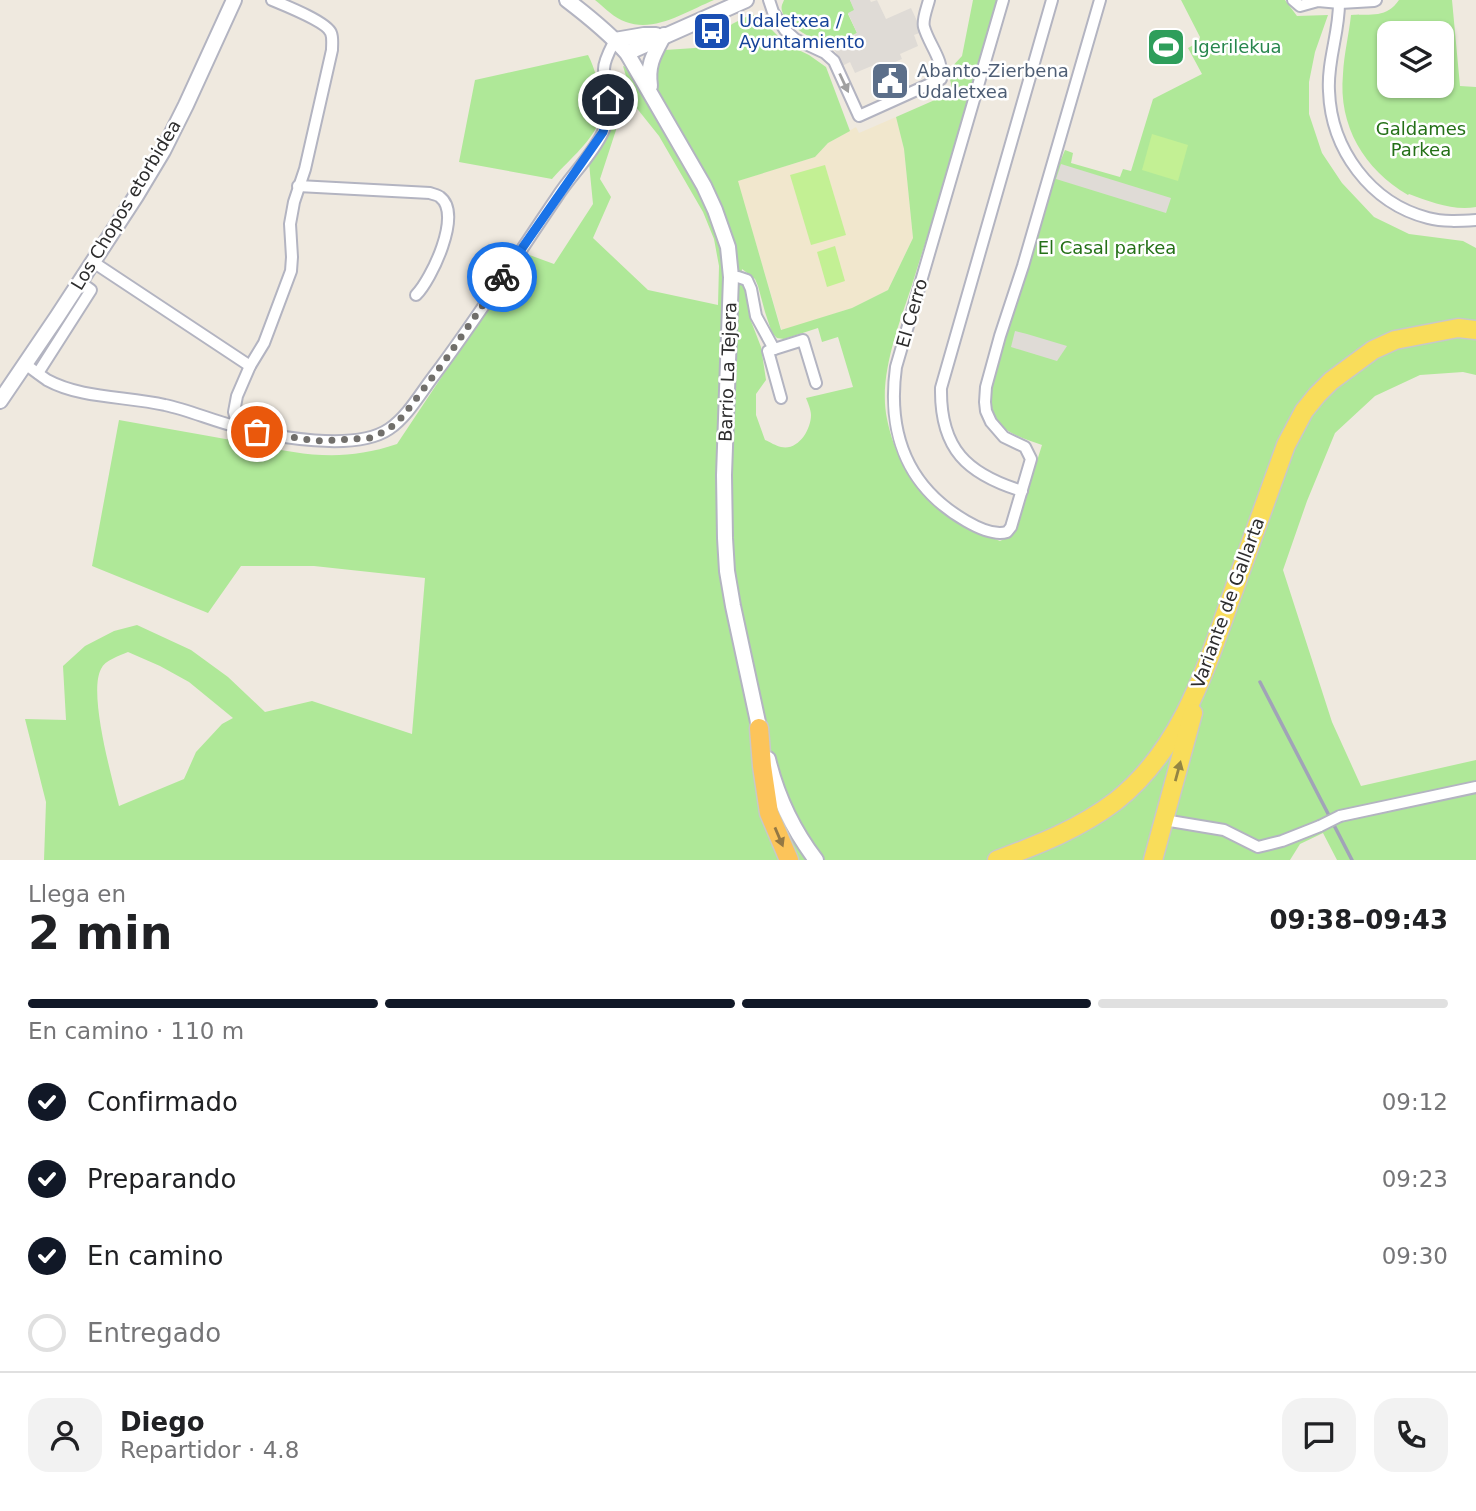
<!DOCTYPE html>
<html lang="es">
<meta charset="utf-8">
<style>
body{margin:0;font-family:"DejaVu Sans",sans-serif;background:#f2f2f2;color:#202124;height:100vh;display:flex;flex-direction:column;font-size:26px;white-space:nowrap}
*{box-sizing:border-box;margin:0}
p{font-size:23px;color:#757577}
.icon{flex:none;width:38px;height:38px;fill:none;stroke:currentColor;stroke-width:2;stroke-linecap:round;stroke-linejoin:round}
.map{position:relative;height:860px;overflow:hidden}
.drawer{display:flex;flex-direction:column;background:#fff;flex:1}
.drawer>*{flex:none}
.buttons{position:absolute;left:1377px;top:21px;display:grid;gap:14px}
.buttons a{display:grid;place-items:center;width:77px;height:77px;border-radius:14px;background:#fff;box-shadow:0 2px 5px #0004;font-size:35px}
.pin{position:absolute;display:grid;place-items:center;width:60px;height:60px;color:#fff;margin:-30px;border:4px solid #fff;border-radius:50%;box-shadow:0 2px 7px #0007}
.courier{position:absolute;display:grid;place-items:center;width:70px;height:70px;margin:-35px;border:5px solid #1a73e8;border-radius:50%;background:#fff;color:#222;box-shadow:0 2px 9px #0007}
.head em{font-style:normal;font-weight:700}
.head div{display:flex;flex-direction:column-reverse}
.head{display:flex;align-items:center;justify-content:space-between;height:119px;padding:0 28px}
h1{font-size:46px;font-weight:700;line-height:52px}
.bar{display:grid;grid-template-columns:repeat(4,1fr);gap:10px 7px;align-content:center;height:84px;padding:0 28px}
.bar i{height:9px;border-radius:5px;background:#e0e0e0}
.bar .current{background:#111827}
.bar p{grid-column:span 4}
.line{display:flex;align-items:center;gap:18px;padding:0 28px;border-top:2px solid #e0e0e0}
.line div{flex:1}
.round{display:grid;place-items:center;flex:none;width:74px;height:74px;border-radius:21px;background:#f2f2f2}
ol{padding:0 28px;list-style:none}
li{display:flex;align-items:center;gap:21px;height:77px}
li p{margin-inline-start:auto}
li .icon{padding:7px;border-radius:50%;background:#111827;color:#fff;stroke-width:4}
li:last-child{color:#757577}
li i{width:38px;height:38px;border:4px solid #e0e0e0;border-radius:50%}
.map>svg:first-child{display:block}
.education{fill:#f1e7cd}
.green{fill:#afe898;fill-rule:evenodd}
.pitch{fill:#c3f094}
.plaza{fill:#dfdbd6}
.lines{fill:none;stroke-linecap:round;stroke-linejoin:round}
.minor-casing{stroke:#b3b4c1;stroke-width:14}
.tertiary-casing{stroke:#b3b4c1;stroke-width:18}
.primary-casing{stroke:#c8c8c8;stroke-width:21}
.trunk-casing{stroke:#c8c8c8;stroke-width:21}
.minor{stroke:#fff;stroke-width:10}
.tertiary{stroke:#fff;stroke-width:14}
.primary{stroke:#f9dd5a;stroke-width:18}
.trunk{stroke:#fcc45a;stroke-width:18}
.rail{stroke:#a1a3b8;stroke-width:3.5}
.minor-bridge-casing{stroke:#b3b4c1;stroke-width:14;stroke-linecap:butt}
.minor-bridge{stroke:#fff;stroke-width:10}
.oneway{fill:#a0a0a0}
.oneway2{fill:#938544}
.oneway3{fill:#947844}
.done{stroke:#716f6b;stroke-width:7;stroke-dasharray:0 12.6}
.route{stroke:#1a73e8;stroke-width:9}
.labels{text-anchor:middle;stroke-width:5;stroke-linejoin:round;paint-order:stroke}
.transit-label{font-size:18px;fill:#164399;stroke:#fff;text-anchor:start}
.leisure-label{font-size:18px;fill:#27864d;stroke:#fff;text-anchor:start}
.service-label{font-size:18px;fill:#4e5e75;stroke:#fff;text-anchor:start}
.park-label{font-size:18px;fill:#247017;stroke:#fff}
.street-label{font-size:18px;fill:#2d2d2d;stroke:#fff}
</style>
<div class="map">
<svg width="1476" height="860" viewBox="0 0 1476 860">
<rect width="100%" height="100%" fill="#efe9df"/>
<!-- education -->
<polygon class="education" points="896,117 904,149 913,238 888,290 852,308 782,331 737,181 815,157 828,143 856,127 859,133"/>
<!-- green -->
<g class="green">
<path d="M595,0h119c-27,11 -59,33 -88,22 -12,-4 -21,-14 -31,-22z"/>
<path d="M784,0h66l5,10 -7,4 9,19c-7,4 -18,11 -26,11 -14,0 -45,-19 -49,-33 -1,-5 0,-6 2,-11z"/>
<path d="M973,0h26c-19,63 -36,126 -56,188 -10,32 -21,64 -31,97 -13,40 -34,91 -25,134 9,45 36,87 78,108 11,5 23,9 35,14l8,-4 7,-6 27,-86c-20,-7 -47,-14 -51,-38 -1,-7 1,-16 1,-23l63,-210 10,-24 8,3 -2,10 49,14 3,-8 8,2 22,-72 49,-25 -14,-26 11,-6 1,-5 -19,-37h104l12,16 31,-1 -13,37 -6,30v32l13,39 20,30 32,34 35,17 54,7 13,7v127l-13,-3 -43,3 -45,21 -40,37 -28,68 -24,69 49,152 29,64 115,-26v100h-139l-14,-27 -23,11 -10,16h-1246l2,-58 -21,-83 41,1 -3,-54 22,-20 29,-15 23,-6 54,25 37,27 37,35 47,-11 100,33 13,-156 -111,-12h-73l-33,47 -116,-47 27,-146c37,7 75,13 112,20 61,12 104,25 166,4l127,-191 30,11 39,-60 -4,-41 24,-77v-10l4,35 -1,19 -16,49 11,18 -18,41 55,52 70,15 1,-39 -5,-27 -11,-27 -44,-76 -24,-30 -12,-40 33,13 -1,-6 5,-19 5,-4 30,-2 26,-11 11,-13 20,-10 10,6 24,24 23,11 17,12 24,64 -22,12 -13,14 -77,24 43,149 71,-22 36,-18 25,-52 -9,-89 -8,-32 57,-25 -5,-21 14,-15zM742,269l13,10 3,7 7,26 7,21 5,5 7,1 34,-11 4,14 16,-5 15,50 -47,11c2,5 5,12 5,17 0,15 -13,36 -30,32 -5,-1 -11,-5 -16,-7l-9,-25v-21l10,-14 -5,-33 -10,-26 -3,-30 -2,-5 -6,-2zM128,652l32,14 29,16 44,36 -11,6 -26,28 -12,27 -65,27c-7,-28 -31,-113 -18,-137 4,-9 18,-13 27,-17z"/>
<path d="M1399,0h53l8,86 16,1v120c-22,4 -46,-5 -67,-13l-1,1c-44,-26 -70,-69 -65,-121 1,-20 6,-40 8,-59 20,-1 36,3 48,-15zM1390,33h52v53h-52z"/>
<path d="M588,55c9,17 17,50 10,69 -8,19 -32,39 -46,55l-93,-17 16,-82z"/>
</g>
<!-- pitch -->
<g class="pitch">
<polygon points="1152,134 1188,145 1178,181 1142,170"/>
<polygon points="825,165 846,235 811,245 790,175"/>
<polygon points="835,246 845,281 827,287 817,252"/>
</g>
<!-- plaza -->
<g class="plaza">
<polygon points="850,0 870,0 871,2 877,0 886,19 911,8 922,32 914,35 918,46 900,54 902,59 877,70 874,65 855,73 850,62 842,66 832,44 857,33 848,13 854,10"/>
<polygon points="1061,164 1171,198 1166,213 1056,179"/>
<polygon points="1015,331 1027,334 1067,346 1057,361 1011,347"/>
</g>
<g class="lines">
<defs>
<g id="minor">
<path d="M272,0c12,5 55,22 59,33 2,5 1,11 1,17l-27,119 -11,33 -4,22 2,33 -1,14 -27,72 -14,23 -13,30 -3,16 4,15c37,10 117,25 151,2 18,-12 31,-35 44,-52 44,-58 83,-120 124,-180 14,-22 35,-41 46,-65 7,-14 7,-33 5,-47 -1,-5 -4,-11 -4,-16 0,-9 7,-21 11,-29"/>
<path d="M769,0l4,12 12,18 10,9 30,14 9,8 25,55 82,-37c3,-19 -12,-34 -17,-52 -2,-7 3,-19 5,-27"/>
<path d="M1003,0l-107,367c-9,66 11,120 70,154 12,7 28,15 41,11l4,-5 20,-68 -6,-12 -21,-10 -13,-15 -5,-11 -1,-9 1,-15 14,-51 23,-70 77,-266"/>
<polyline points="1293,0 1300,6 1318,1 1340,3 1374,1 1376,0"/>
<path d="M1339,0c1,31 -12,60 -10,91 2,58 41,112 99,127 15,4 32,3 48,2"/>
<path d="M298,186l132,7c2,1 8,2 10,4 23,17 -9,83 -24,98"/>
<polyline points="93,262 250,366"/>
<polyline points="731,277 738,277 747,280 751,289 756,316 774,349"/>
<path d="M25,364c7,5 15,11 22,16 35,19 80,16 118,25 24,5 48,16 73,22"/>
<polyline points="38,373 91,290 80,282"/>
<polyline points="781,398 768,351 803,340 816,383"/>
<path d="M1022,491c-55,-17 -82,-42 -81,-103l111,-388"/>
<polyline points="1340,816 1476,787"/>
<polyline points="1164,820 1224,830 1258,847 1282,841 1320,826"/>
</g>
<g id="tertiary">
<path d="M567,0c21,16 42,33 60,53l77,133 11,24 13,37 3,30 -7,198 1,63 2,33 6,35 28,130"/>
<polyline points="615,40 644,35 656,35"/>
<polyline points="627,53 746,0"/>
<path d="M650,86c-3,-22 4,-32 14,-51"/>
<polyline points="0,401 57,317 136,196 163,151 186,105 234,0"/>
<path d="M768,759c9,37 25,71 48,101"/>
</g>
<g id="primary">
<path d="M997,860c43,-16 82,-31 119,-59 65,-52 89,-130 116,-206 18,-50 36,-100 54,-150l18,-34 13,-16 14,-14 42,-31 22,-10 63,-12 18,2"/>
<polyline points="1153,860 1193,713"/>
</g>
<polyline id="trunk" points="759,728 762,766 769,813 789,860"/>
</defs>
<!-- minor casing -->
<use href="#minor" class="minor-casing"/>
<!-- tertiary casing -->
<use href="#tertiary" class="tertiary-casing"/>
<!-- primary casing -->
<use href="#primary" class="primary-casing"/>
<!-- trunk casing -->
<use href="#trunk" class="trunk-casing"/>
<!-- minor -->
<use href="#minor" class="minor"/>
<!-- tertiary -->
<use href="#tertiary" class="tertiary"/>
<!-- primary -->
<use href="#primary" class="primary"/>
<!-- trunk -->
<use href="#trunk" class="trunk"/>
<!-- rail -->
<polyline class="rail" points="1260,682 1352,860"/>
<defs>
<polyline id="minor-bridge" points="1320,826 1340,816"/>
</defs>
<!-- minor-bridge casing -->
<use href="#minor-bridge" class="minor-bridge-casing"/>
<!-- minor-bridge -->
<use href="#minor-bridge" class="minor-bridge"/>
</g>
<!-- one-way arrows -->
<defs><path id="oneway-solid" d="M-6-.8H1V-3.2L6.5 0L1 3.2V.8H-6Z" transform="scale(1.75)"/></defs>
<use class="oneway" href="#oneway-solid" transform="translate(844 83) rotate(65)"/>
<use class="oneway2" href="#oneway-solid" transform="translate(1178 771) rotate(-75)"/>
<use class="oneway3" href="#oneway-solid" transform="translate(779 837) rotate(67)"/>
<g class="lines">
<!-- done -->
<polyline class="done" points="257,432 317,441 370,438 388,430 403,416 444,362 502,277"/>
<!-- route -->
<polyline class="route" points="502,277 603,132 608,115 608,100"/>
</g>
<!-- icons -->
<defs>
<symbol id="bus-square" viewBox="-11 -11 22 22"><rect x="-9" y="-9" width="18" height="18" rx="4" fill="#1a4fb4" stroke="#fff"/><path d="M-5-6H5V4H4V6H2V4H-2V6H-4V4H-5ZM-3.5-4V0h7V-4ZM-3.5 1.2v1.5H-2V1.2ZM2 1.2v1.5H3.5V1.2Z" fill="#fff"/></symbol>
<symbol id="stadium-square" viewBox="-11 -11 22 22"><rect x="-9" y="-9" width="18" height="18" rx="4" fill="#2e9e5b" stroke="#fff"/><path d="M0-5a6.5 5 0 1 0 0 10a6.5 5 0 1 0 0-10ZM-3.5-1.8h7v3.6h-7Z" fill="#fff"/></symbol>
<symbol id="civic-square" viewBox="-11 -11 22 22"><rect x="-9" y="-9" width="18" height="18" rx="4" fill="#5c6f8a" stroke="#fff"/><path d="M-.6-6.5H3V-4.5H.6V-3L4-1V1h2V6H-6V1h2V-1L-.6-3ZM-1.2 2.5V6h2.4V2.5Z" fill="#fff"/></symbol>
</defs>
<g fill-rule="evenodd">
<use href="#bus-square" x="690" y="9" width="44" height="44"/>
<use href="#stadium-square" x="1144" y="25" width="44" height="44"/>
<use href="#civic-square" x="868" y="59" width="44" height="44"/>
</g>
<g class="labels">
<!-- transit labels -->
<g class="transit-label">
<text x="739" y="27">Udaletxea /<tspan x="739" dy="21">Ayuntamiento</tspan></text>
</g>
<!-- leisure labels -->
<g class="leisure-label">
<text x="1193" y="53">Igerilekua</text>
</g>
<!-- service labels -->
<g class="service-label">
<text x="917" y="77">Abanto-Zierbena<tspan x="917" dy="21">Udaletxea</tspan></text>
</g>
<!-- park labels -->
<g class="park-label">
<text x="1421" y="135">Galdames<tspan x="1421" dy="21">Parkea</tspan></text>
<text x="1107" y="254">El Casal parkea</text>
</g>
<!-- street labels -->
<g class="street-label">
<text transform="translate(126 205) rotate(-59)" y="6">Los Chopos etorbidea</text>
<text transform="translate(912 313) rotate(-74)" y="6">El Cerro</text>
<text transform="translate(728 372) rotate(-88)" y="6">Barrio La Tejera</text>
<text transform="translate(1228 603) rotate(-70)" y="6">Variante de Gallarta</text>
</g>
</g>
</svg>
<div class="buttons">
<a><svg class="icon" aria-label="layers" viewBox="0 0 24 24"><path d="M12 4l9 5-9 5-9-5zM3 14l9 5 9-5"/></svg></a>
</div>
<div class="pin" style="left:257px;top:432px;background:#ea580c"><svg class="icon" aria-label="bag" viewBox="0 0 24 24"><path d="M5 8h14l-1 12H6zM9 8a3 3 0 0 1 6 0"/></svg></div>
<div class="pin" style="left:608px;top:100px;background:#1f2937"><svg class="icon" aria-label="home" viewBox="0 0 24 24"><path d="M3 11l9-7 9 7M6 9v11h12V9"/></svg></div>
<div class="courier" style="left:502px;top:277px"><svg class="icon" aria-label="bike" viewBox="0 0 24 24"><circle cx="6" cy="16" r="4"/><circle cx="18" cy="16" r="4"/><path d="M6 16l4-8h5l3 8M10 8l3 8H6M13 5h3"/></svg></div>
</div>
<section class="drawer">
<div class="head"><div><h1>2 min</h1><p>Llega en</p></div><em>09:38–09:43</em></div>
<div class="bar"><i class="current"></i><i class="current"></i><i class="current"></i><i></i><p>En camino · 110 m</p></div>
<ol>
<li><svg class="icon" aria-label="check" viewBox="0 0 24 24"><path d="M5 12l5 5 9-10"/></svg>Confirmado<p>09:12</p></li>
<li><svg class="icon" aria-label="check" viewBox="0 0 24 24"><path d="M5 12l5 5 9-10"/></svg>Preparando<p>09:23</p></li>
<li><svg class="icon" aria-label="check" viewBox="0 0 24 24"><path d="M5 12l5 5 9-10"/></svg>En camino<p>09:30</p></li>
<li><i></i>Entregado</li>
</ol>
<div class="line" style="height:126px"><a class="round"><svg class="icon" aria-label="person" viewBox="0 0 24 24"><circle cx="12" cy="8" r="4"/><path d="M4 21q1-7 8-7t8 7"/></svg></a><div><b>Diego</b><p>Repartidor · 4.8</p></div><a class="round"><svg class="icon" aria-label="chat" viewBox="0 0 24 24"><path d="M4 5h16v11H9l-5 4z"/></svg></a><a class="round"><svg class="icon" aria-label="phone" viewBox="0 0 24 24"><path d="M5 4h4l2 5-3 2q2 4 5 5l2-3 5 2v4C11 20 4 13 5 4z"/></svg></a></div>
</section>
